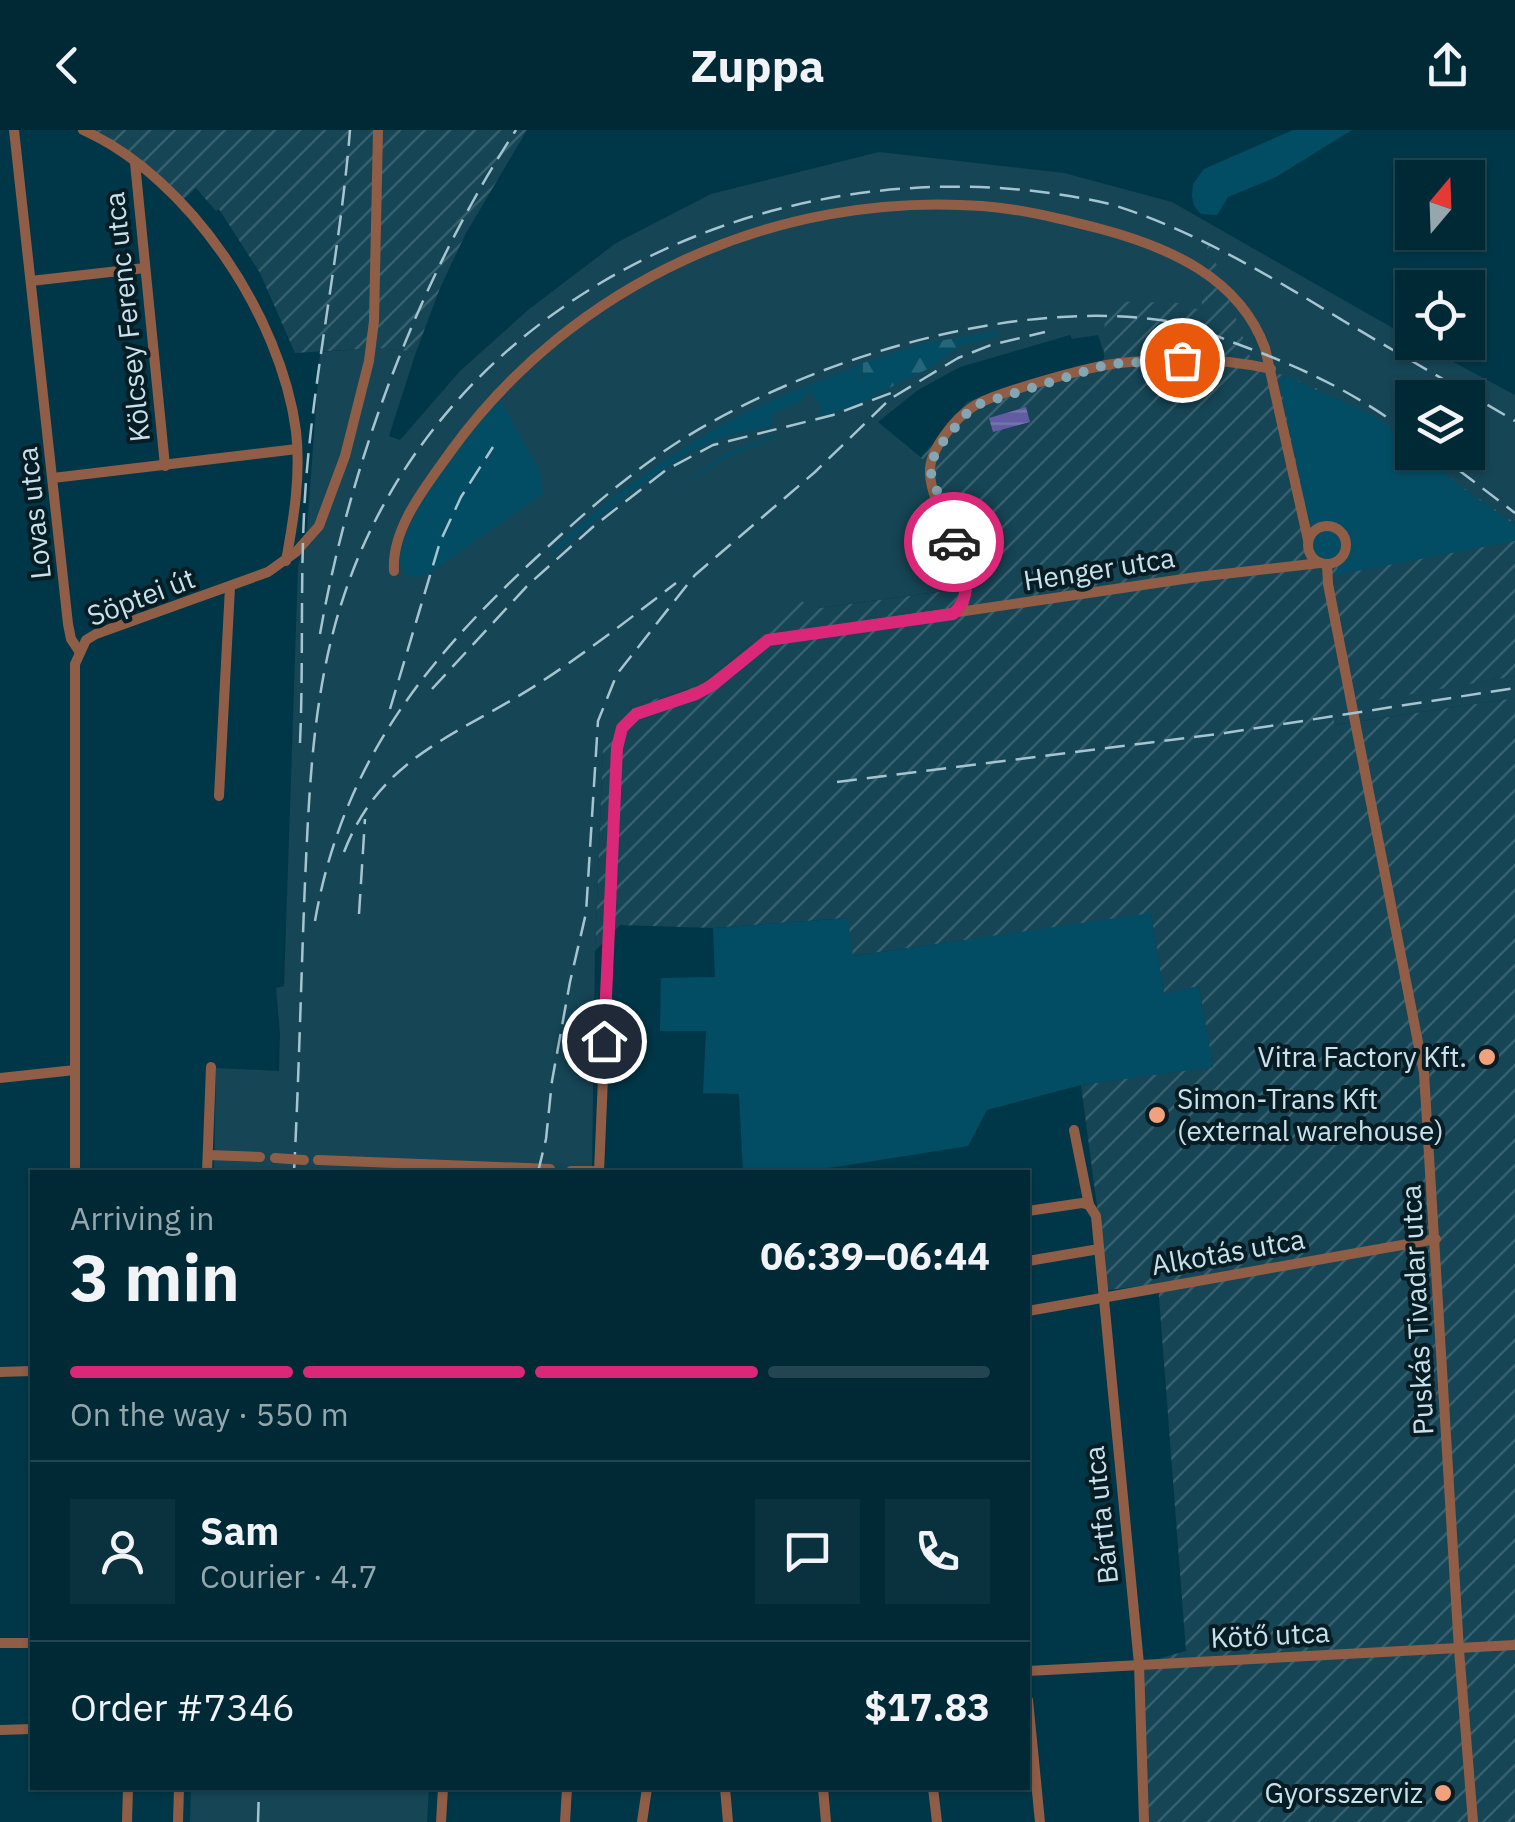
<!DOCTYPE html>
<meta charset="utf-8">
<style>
body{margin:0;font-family:"IBM Plex Sans",sans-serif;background:#0a313e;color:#f1f3f6;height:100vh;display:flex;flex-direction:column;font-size:38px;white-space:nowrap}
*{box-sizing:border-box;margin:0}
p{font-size:32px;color:#95a6ad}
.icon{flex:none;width:55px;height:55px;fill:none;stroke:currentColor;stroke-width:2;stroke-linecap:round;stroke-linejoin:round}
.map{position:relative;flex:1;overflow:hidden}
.details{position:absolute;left:30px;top:1040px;width:1000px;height:620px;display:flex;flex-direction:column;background:#002936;border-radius:0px;box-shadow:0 2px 8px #0004,0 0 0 2px #224551}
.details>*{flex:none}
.needle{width:65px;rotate:19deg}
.controls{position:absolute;left:1395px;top:30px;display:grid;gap:20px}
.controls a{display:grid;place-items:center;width:90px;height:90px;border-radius:0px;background:#002936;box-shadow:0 2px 8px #0004,0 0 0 2px #224551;font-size:50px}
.pin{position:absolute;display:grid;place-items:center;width:85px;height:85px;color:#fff;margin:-42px;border:5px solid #fff;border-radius:50%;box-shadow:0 2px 10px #0007}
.courier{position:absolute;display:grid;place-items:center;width:100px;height:100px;margin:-50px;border:8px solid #db2777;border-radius:50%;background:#fff;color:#222;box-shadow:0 2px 12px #0007}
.summary em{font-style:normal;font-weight:700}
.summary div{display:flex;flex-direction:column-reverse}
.summary{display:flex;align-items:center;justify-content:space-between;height:170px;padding:0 40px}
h1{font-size:65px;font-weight:700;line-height:75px}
.bar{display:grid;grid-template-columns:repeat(4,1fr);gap:15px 10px;align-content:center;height:120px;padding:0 40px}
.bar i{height:12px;border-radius:8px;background:#224551}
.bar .selected{background:#db2777}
.bar p{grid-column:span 4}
.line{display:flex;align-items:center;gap:25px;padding:0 40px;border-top:2px solid #224551}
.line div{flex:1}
.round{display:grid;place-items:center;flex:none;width:105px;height:105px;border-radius:0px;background:#0a313e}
header{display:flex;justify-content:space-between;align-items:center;height:130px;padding:0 40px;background:#002936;font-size:45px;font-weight:700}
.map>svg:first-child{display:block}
.built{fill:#164555;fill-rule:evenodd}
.industrial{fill:url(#industrial-furrows)}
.green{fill:#034d64}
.forest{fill:url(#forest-firs)}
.water{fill:url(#water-rules)}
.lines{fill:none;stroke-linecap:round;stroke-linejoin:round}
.minor{stroke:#905e46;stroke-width:10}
.rail{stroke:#a6c4d0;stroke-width:2.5;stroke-dasharray:20 10;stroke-linecap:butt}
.minor-bridge{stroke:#905e46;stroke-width:10}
.done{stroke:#82a6b3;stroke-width:10;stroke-dasharray:0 18}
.route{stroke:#db2777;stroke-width:12}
.poi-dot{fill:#f1a17c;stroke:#071c23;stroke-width:4}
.labels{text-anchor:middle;stroke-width:8;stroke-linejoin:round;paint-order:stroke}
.street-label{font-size:28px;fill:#c8e1ec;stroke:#071c23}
.poi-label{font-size:28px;fill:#c8e1ec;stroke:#071c23;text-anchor:end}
</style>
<header><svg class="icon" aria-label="back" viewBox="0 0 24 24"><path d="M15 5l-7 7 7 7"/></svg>Zuppa<svg class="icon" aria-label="share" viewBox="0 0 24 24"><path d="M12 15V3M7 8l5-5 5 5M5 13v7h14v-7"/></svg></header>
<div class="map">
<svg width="1515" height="1692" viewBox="0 0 1515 1692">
<defs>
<pattern id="industrial-furrows" width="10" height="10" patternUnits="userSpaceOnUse" patternTransform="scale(2.5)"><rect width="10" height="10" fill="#164555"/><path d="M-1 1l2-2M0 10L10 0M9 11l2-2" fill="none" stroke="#36606e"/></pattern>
<pattern id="forest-firs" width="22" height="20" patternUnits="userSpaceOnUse" patternTransform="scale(2.5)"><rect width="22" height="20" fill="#034d64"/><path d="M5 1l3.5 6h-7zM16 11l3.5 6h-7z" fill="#26667a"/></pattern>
<pattern id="water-rules" width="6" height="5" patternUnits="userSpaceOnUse" patternTransform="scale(2.5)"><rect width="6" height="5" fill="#625da2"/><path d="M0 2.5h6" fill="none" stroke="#7774af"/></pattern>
</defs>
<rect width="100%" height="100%" fill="#003748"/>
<!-- built -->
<g class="built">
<path d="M879,22l185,21 108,29 240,137v3l6,1 97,52v128l-261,-155 -46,-124 -7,67 -96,-9v55l-7,-22 -26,4 -2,-4 -110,32 -42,23 -40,32 51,42 34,122 -4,3 -140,19 -21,-6 -52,37 4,5 -49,41 -72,22 -26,38 -8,206 -3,221h-378l2,-104 63,3 1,-37 -4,-46 8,-2 14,-418 9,-39 13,-177 58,-4 38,4 -27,84 11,4 60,-69 68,-61 88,-67 95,-49zM1412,268h56v54h-56z"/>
<polygon points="1515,546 1515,568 1334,595 1331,577"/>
<polygon points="191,1658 429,1658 427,1692 190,1692"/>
</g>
<!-- industrial -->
<g class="industrial">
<polygon points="89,0 527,0 466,103 440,158 416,222 378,218 295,223 260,143 219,79 216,81 196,58 184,69 164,50"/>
<polygon points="1208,111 1254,238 1284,245 1321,260 1515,393 1515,546 1331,578 1335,595 1515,568 1515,1692 1147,1692 1140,1534 1186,1521 1158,1154 1108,1160 1081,955 1212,936 1199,856 1164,865 1151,784 852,826 847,788 713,798 620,795 595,821 603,615 607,597 629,577 701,555 749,515 746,509 795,469 820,478 960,459 963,455 953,420 923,341 928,334 921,328 967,272 1095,235 1104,229 1105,171 1182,173 1201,181"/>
</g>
<!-- green -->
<g class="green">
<polygon points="1293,0 1352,0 1276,47 1228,67 1217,85 1201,84 1194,76 1192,66 1193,54 1204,39"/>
<path d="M863,233l-2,30 14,4 55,-28 -51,27 -59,21 1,-10 -10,-16 -10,7 1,3 -30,13v12l-47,10 -37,17 -57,38 -78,63 -4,-2c65,-59 135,-110 214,-148 33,-15 67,-26 100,-41z"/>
<path d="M1288,245c33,22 90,33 114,65l6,-2 4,4v10l12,1 29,28 62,44v16l-179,34c1,-15 15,-20 12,-37l-12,-13 -27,-2 -30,-143z"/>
<path d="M501,271l39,70 3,23 -116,81c-82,23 47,-165 74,-174z"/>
<polygon points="773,305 773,308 719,332 673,361 723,325"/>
<circle cx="1327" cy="415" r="14"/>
<polygon points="1151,783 1164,864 1199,856 1213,937 1081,955 987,980 968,1016 804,1042 743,1042 739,964 703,963 706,901 660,901 661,848 715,847 713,798 848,788 853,826"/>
</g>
<!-- forest -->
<polygon class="forest" points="997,201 999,206 960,215 930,238 866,269 862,267 863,233 921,214"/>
<!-- water -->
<polygon class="water" points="1026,277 1030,292 993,302 989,288"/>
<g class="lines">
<!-- minor -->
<g class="minor">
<polyline points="14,0 68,494 71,509 79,521"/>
<path d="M83,0c107,48 198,187 213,301 5,44 -2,86 -10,130"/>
<polyline points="135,33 165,336"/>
<polyline points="31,151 145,138"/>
<polyline points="53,348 297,319"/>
<circle cx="1327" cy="415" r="19"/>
<polyline points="1327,435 1328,454 1424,943 1459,1520 1473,1692"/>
<path d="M394,441c-3,-43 33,-86 57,-120 122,-168 324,-260 531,-245 41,3 80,13 119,23 67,18 138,48 164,119l43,192"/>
<path d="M954,483l9,-8c14,-42 -31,-92 -33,-131 -2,-23 25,-56 44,-68 20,-13 121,-41 146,-43 50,-5 103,-5 151,6"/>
<polyline points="219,666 230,457"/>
<polyline points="0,948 75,940"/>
<polyline points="1074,1000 1089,1075 1096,1086 1139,1534 1144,1692"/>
<polyline points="208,1025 260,1027"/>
<polyline points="318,1030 550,1039"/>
<polyline points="571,1041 599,1041"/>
<polyline points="75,1042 75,534 86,510 96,504 268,442 296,422 319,396 345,326 369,231 374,191 378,0"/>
<polyline points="207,1042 211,937"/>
<path d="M599,1042l18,-425c2,-15 7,-23 19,-32l69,-26 63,-49 429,-63 123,-14"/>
<polyline points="1028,1081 1082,1073 1089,1075"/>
<polyline points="1028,1131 1099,1119"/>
<polyline points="1028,1181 1436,1109"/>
<polyline points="0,1242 32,1241"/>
<polyline points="0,1513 32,1513"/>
<polyline points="1028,1541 1515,1515"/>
<polyline points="1028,1570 1040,1692"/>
<polyline points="0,1600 32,1599"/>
<polyline points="725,1658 728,1692"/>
<polyline points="823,1658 826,1692"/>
<polyline points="933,1658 937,1692"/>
<polyline points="127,1692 128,1658"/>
<polyline points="178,1692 179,1658"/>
<polyline points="441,1692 443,1658"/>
<polyline points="565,1692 567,1658"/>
<polyline points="642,1692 647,1658"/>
</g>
<!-- rail -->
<g class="rail">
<polyline points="1435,322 1515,383"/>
<path d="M320,504c30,-172 100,-358 196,-504"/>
<polyline points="432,559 528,455 594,396 666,340 713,315 833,285 891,263"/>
<polyline points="390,579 440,412 461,367 493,317"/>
<path d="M300,613c4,-91 -1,-183 7,-274 10,-113 34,-225 43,-339"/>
<polyline points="837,652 1225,603 1515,558"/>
<path d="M344,722c38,-98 116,-117 197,-170 47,-31 91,-65 135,-99"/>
<polyline points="359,784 365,689"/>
<path d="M315,791c27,-156 109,-260 223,-365 44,-41 89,-81 140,-114 129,-82 330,-143 482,-122 25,3 49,13 72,22 69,25 121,49 180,93"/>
<path d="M294,1042c5,-96 7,-193 11,-290 4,-87 7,-172 30,-257 90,-328 452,-495 775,-421 84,26 158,71 232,116 57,34 115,67 173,101"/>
<polyline points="538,1042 546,1009 552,951 570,852 586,783 598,591 617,544 695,445 815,342 890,269 958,228 991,215 1045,202"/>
<polyline points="258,1692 259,1658"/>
</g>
<!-- minor-bridge -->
<polyline class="minor-bridge" points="275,1028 304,1030"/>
</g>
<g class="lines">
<!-- done -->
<polyline class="done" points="954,412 930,340 936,320 973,276 1109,234 1182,230"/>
<!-- route -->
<path class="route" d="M604,911l13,-293 5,-20 14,-14 60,-20 18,-10 54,-44 185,-26c23,-21 10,-46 1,-72"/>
</g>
<!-- markers -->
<g class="poi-dot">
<circle cx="1487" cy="927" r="10"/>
<circle cx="1157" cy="985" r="10"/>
<circle cx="1443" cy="1663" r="10"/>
</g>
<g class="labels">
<!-- street labels -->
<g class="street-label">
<text transform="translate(127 187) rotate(-96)" y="10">Kölcsey Ferenc utca</text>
<text transform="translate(34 383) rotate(-96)" y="10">Lovas utca</text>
<text transform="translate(1099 439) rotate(-9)" y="10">Henger utca</text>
<text transform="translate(141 467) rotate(-21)" y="10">Söptei út</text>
<text transform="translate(1228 1122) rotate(-10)" y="10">Alkotás utca</text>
<text transform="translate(1417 1180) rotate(-93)" y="10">Puskás Tivadar utca</text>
<text transform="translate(1101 1385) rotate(-96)" y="10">Bártfa utca</text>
<text transform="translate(1270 1505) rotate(-3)" y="10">Kötő utca</text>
</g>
<!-- poi labels -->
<g class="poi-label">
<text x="1467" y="937">Vitra Factory Kft.</text>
<text x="1177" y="979" text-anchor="start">Simon-Trans Kft<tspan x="1177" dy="32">(external warehouse)</tspan></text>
<text x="1423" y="1673">Gyorsszerviz</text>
</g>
</g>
</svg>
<div class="controls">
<a><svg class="needle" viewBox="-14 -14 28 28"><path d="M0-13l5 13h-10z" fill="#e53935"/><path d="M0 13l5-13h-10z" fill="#95a6ad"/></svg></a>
<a><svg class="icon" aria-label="locate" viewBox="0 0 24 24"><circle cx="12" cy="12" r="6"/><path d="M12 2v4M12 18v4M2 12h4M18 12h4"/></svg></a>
<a><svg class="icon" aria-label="layers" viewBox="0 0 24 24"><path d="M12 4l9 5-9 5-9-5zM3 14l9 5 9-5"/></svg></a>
</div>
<div class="pin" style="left:1182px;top:230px;background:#ea580c"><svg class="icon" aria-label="bag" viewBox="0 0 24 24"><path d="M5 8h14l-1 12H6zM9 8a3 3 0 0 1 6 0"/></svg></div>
<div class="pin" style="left:604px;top:911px;background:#1f2937"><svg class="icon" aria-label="home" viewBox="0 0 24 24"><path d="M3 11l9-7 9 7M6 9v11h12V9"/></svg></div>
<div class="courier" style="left:954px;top:412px"><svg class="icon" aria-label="car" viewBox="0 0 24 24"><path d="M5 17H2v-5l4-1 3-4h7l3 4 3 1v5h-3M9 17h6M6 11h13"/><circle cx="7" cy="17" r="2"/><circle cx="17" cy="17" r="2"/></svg></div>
<section class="details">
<div class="summary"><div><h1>3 min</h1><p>Arriving in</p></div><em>06:39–06:44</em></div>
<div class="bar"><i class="selected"></i><i class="selected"></i><i class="selected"></i><i></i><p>On the way · 550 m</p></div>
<div class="line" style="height:180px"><a class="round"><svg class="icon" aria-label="person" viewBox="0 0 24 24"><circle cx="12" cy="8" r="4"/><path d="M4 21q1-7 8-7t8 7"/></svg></a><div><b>Sam</b><p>Courier · 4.7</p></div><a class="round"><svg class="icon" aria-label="chat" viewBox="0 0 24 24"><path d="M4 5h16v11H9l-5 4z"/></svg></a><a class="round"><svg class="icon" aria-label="phone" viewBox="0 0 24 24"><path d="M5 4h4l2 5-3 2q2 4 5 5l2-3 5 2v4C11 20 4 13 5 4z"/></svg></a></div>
<div class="line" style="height:130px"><div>Order #7346</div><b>$17.83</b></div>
</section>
</div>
